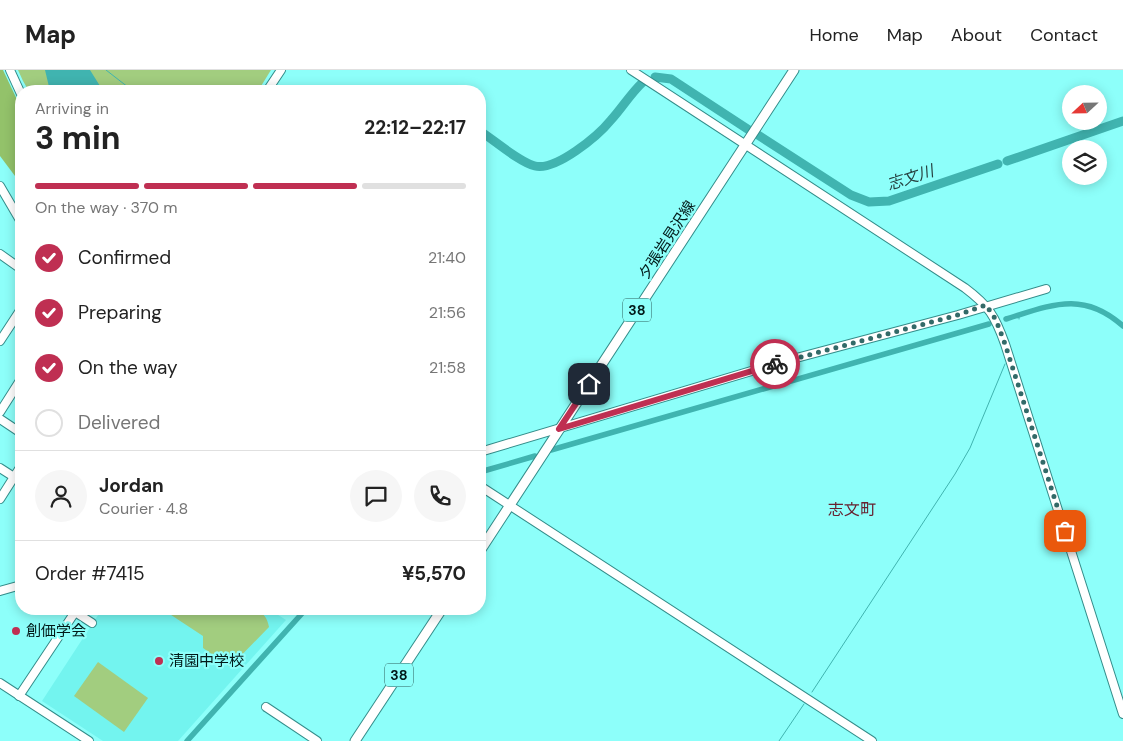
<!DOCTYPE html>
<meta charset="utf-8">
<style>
body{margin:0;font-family:"DM Sans","Noto Sans JP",sans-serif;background:#f6f6f6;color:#222;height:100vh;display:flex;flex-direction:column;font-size:19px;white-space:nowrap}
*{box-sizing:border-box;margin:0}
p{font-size:16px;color:#767676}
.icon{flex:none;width:28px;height:28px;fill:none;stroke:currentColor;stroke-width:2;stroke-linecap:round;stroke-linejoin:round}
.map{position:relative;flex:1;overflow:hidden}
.panel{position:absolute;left:15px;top:15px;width:471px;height:530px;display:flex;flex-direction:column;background:#fff;border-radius:20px;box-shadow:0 2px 12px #0003}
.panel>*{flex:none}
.needle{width:32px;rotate:248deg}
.controls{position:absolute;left:1062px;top:15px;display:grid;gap:10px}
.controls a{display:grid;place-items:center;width:45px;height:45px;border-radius:50%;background:#fff;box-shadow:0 2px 12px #0003;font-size:25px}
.pin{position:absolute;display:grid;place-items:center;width:42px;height:42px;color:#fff;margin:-21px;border-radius:10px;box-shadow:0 2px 8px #0006}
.courier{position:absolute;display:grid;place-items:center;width:50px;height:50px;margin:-25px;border:4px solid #bf2f52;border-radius:50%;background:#fff;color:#222;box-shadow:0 1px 6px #0007}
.overview em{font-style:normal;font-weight:700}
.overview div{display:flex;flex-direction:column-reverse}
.overview{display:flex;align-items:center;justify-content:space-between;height:85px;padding:0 20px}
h1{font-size:32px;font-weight:700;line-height:38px}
.bar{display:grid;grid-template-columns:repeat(4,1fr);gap:8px 5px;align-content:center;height:60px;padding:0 20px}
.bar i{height:6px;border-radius:4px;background:#e0e0e0}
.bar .selected{background:#bf2f52}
.bar p{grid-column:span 4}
.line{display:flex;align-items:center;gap:12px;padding:0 20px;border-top:1px solid #e0e0e0}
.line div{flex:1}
.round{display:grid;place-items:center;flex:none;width:52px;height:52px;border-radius:26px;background:#f6f6f6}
ol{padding:0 20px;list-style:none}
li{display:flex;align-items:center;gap:15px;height:55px}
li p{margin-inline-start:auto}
li .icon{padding:5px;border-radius:50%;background:#bf2f52;color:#fff;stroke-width:4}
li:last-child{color:#767676}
li i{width:28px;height:28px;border:2px solid #e0e0e0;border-radius:50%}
header{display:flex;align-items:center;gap:30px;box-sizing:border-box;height:70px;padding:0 25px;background:#fff;border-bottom:1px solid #e0e0e0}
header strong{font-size:24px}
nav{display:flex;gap:28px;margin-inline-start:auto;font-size:18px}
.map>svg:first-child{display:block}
.built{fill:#73f4ef}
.green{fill:#a2cd7f}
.forest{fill:#93c26a}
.water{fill:#40b4b0}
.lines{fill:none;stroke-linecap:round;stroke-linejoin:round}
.stream{stroke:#40b4b0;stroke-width:1}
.canal{stroke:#40b4b0;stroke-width:5.5}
.river{stroke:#40b4b0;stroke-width:9}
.minor-casing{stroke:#348d8a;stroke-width:10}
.major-casing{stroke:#348d8a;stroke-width:11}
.minor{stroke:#fff;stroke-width:8}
.major{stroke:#fff;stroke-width:9}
.done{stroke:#336a68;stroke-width:5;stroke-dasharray:0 9}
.route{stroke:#bf2f52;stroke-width:6}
.poi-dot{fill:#bf2f52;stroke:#8dfffa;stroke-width:2}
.labels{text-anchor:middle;stroke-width:4.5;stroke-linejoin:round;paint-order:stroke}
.shield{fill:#8dfffa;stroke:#2c5f5c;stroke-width:1}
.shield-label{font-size:14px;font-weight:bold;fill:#021a19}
.street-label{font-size:15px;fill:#021a19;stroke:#8dfffa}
.poi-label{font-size:15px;fill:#021a19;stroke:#8dfffa;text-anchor:start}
.water-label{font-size:16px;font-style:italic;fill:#26403f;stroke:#8dfffa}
.neighbourhood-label{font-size:16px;fill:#67212f;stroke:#8dfffa}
</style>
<header>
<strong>Map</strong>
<nav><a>Home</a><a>Map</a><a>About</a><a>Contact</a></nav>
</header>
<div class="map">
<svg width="1123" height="671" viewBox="0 0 1123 671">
<rect width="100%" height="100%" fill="#8dfffa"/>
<!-- built -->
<polygon class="built" points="102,539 269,539 286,550 178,671 103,671 42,631"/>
<!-- green -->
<g class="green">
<polygon points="18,0 271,0 258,21 29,21 23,11"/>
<path d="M162,539h94c8,5 11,8 13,18l-39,40 -27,-19v-12z"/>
<polygon points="98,592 148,628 124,662 74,626"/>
</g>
<!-- forest -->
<polygon class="forest" points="0,0 3,0 21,38 21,114 0,86"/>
<!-- water -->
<polygon class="water" points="45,0 90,0 100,16 111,21 50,21"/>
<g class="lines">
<!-- stream -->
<g class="stream">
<polyline points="106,0 133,21"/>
<polyline points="1019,245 1019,249"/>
<polyline points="812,622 955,404 970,378 1005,294"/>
<polyline points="779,671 804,634"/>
</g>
<!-- canal -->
<g class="canal">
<path d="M1006,249c45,-14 77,-29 117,7"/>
<polyline points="551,380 989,254"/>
<polyline points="480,402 535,386"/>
<polyline points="187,671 306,539"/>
</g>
<!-- river -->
<g class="river">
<polyline points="655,7 671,9 749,60"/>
<path d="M480,61c14,9 39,31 55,35 21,5 63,-30 76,-46 11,-12 20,-27 32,-38"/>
<polyline points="758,65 851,125 869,132 889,131 998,94"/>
<polyline points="1007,91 1123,51"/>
</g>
<defs>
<g id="minor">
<polyline points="10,0 21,24"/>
<path d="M631,0l334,218c24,18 30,28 40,56l118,370"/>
<polyline points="267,21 281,0"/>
<polyline points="0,116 21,152"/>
<polyline points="0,184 21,199"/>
<polyline points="0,271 21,239"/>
<polyline points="0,342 21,309"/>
<polyline points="0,349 21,363"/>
<polyline points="480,382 785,291 958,245 1046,219"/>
<polyline points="0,398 14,407"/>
<polyline points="480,416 872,671"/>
<polyline points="0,429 21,396"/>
<polyline points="0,521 21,515"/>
<polyline points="0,613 89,671"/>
<polyline points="19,626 75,542 92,553"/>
<polyline points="266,637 317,671"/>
</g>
<g id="major">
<polyline points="480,481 794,0"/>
<polyline points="355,671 442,539"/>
</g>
</defs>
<!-- minor casing -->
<use href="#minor" class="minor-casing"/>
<!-- major casing -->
<use href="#major" class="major-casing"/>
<!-- minor -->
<use href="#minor" class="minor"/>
<!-- major -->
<use href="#major" class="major"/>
</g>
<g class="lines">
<!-- done -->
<polyline class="done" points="775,294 958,245 986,235 996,250 1005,274 1065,461"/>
<!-- route -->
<polyline class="route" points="589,314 559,359 775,294"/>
</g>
<!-- markers -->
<g class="poi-dot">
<circle cx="16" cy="561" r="5"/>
<circle cx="159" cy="591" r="5"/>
</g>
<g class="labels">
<!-- shield labels -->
<g class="shield">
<rect x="623" y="228.5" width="28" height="23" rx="4"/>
<rect x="385" y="593.5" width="28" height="23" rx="4"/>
</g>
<g class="shield-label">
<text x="637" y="245">38</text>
<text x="399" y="610">38</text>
</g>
<!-- street labels -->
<g class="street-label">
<text transform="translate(667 170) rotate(-57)" y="5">夕張岩見沢線</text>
</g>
<!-- poi labels -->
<g class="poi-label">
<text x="26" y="566">創価学会</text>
<text x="169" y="596">清園中学校</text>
</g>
<!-- water labels -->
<g class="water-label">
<text transform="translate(910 107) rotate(-18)" y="6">志文川</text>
</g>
<!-- neighbourhood labels -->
<g class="neighbourhood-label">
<text x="852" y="445">志文町</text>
</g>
</g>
</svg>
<div class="controls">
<a><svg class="needle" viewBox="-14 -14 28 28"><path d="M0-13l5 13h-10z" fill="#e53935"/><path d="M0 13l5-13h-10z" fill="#767676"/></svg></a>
<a><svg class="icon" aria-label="layers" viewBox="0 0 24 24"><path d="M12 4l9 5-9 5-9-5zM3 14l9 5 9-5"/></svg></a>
</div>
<div class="pin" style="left:1065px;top:461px;background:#ea580c"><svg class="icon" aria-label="bag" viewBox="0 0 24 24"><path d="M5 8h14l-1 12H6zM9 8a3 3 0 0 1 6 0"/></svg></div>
<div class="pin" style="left:589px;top:314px;background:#1f2937"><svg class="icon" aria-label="home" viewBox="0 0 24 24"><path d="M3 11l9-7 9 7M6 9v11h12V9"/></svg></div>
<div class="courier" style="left:775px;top:294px"><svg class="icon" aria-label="bike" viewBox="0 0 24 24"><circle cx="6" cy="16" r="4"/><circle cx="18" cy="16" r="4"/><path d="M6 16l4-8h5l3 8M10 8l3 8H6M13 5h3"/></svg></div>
<section class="panel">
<div class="overview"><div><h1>3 min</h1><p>Arriving in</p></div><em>22:12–22:17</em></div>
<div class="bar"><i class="selected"></i><i class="selected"></i><i class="selected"></i><i></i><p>On the way · 370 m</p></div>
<ol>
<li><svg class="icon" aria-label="check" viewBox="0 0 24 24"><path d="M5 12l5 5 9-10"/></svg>Confirmed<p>21:40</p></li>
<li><svg class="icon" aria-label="check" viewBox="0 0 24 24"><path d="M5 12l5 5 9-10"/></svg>Preparing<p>21:56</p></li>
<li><svg class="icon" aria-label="check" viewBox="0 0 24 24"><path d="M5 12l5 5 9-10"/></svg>On the way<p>21:58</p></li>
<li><i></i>Delivered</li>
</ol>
<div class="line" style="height:90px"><a class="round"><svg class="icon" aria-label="person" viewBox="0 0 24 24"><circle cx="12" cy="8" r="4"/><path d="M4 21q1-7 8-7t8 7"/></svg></a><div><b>Jordan</b><p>Courier · 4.8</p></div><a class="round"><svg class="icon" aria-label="chat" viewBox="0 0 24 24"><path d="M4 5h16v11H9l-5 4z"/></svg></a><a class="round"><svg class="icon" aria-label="phone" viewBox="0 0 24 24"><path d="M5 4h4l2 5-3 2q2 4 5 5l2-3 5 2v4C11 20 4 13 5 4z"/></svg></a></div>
<div class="line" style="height:65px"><div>Order #7415</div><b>¥5,570</b></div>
</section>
</div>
